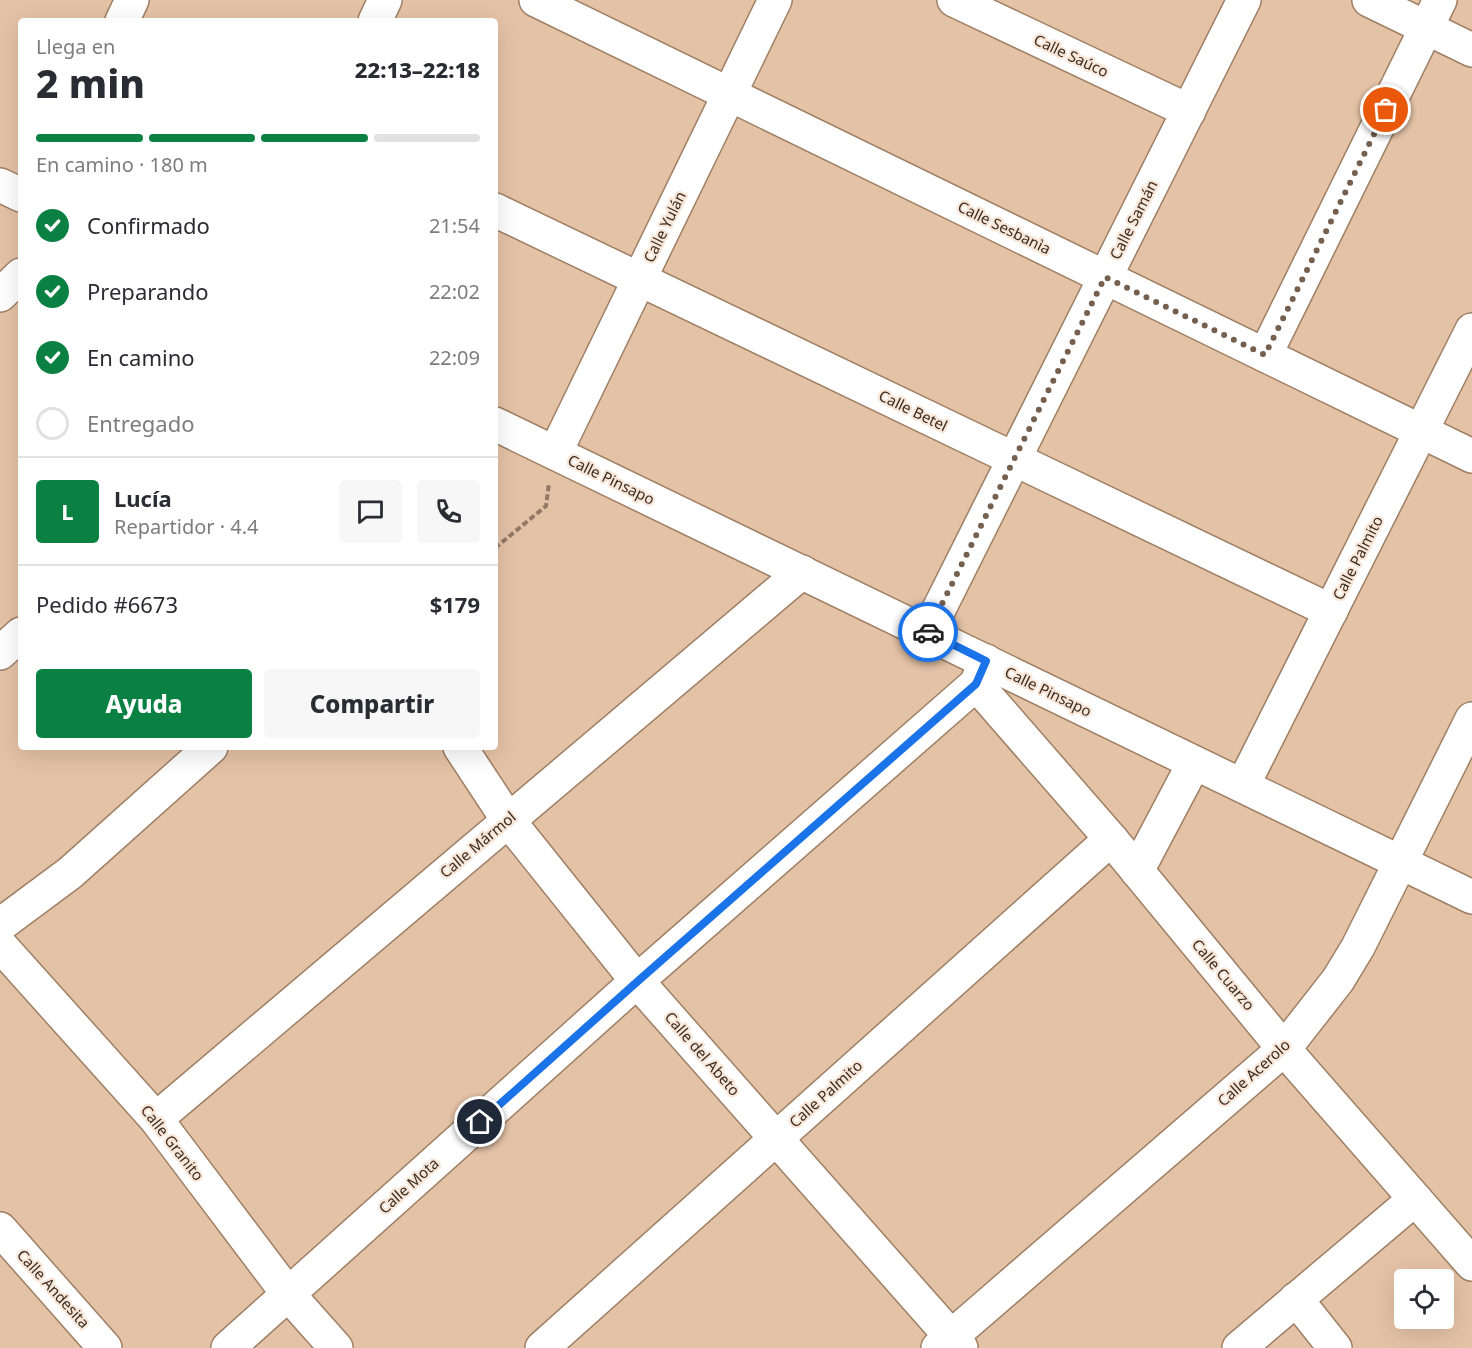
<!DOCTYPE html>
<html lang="es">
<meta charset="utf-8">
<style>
body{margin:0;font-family:"Noto Sans",sans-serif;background:#f7f7f7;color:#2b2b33;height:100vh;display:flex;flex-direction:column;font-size:22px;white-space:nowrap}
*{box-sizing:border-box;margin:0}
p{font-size:20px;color:#7c7c81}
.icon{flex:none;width:33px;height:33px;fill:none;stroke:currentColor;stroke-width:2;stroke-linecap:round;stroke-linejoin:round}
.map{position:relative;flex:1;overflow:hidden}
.panel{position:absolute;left:18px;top:18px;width:480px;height:732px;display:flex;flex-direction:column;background:#fff;border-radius:6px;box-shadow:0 6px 24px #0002}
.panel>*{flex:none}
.fabs{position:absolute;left:1394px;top:1269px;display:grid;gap:12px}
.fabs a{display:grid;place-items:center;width:60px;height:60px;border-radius:6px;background:#fff;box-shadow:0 6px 24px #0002;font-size:30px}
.pin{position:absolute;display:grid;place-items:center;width:51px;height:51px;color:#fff;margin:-26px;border:3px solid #fff;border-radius:50%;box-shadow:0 2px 6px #0007}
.courier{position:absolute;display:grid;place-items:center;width:60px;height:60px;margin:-30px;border:4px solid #1a73e8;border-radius:50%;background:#fff;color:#222;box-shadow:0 2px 8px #0007}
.overview em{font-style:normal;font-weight:800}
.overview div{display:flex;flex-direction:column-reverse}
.overview{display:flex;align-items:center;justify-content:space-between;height:102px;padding:0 18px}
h1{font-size:39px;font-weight:800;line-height:45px}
.bar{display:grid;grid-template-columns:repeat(4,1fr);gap:9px 6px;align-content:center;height:72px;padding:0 18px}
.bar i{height:8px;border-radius:4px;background:#e1e1e2}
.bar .active{background:#0b8043}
.bar p{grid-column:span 4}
.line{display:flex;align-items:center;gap:15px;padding:0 18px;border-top:2px solid #e1e1e2}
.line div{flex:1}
.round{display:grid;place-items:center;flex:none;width:63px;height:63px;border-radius:6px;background:#f7f7f7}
ol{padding:0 18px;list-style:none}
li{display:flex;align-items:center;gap:18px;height:66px}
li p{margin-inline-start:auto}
li .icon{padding:6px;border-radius:50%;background:#0b8043;color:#fff;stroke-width:4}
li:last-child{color:#7c7c81}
li i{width:33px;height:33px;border:3px solid #e1e1e2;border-radius:50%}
.cta{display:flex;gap:12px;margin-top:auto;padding:12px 18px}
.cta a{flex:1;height:69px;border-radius:6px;background:#0b8043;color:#fff;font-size:24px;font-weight:800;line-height:69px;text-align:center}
.cta a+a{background:#f7f7f7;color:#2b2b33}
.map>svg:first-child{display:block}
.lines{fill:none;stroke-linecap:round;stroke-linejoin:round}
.minor-casing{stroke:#9f7f64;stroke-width:36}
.path{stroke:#927a66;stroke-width:4;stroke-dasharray:6 3;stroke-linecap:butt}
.minor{stroke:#fff;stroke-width:33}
.done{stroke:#756050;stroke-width:6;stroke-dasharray:0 10.8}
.route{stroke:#1a73e8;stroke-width:8}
.labels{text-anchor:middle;stroke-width:4.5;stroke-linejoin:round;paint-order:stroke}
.street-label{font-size:15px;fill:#392c21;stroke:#f8e6d8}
</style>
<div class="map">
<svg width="1472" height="1348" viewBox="0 0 1472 1348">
<rect width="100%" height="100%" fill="#e4c2a6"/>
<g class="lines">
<defs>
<g id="minor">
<polyline points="536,0 1472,456"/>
<polyline points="954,0 1189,111"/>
<polyline points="1369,0 1472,50"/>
<polyline points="122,21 132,0"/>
<polyline points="375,21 385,0"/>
<polyline points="0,185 21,195"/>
<polyline points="495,210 1331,611"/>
<polyline points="0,295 21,275"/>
<polyline points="1265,355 1440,0"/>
<polyline points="495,424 1472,897"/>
<polyline points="555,453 775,0"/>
<polyline points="927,633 1244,0"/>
<polyline points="0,653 21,634"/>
<polyline points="976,684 1111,839 1284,1049 1472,1264"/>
<polyline points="460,747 508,820 637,981 961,1348"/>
<polyline points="1243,785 1472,330"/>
<polyline points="1137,871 1194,763"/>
<polyline points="0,925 70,873 211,747"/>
<polyline points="0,945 156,1119 288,1294 336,1348"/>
<polyline points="156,1119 802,572"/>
<polyline points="0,1229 105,1348"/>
<polyline points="1296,1299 1335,1348"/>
<polyline points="228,1348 637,981 976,684 986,661"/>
<polyline points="542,1348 1111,839"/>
<polyline points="938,1348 1284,1049 1338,980 1358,947 1472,719"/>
<polyline points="1239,1348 1415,1199"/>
</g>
</defs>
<!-- minor casing -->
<use href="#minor" class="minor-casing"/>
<!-- path -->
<polyline class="path" points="495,548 546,506 549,483"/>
<!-- minor -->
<use href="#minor" class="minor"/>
</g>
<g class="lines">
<!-- done -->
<polyline class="done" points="928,632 1105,277 1265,355 1386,110"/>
<!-- route -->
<polyline class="route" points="480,1122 638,981 976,684 986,661 928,632"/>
</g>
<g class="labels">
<!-- street labels -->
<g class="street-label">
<text transform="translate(1071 56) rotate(25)" y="5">Calle Saúco</text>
<text transform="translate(1134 220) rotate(-63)" y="5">Calle Samán</text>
<text transform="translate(665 227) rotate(-64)" y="5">Calle Yulán</text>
<text transform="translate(1004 228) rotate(26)" y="5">Calle Sesbanìa</text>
<text transform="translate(913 411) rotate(26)" y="5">Calle Betel</text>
<text transform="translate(611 480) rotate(26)" y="5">Calle Pinsapo</text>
<text transform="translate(1358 558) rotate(-63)" y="5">Calle Palmito</text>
<text transform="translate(1048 692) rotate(26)" y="5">Calle Pinsapo</text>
<text transform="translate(478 845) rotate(-40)" y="5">Calle Mármol</text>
<text transform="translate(1223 975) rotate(50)" y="5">Calle Cuarzo</text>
<text transform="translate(702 1054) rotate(49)" y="5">Calle del Abeto</text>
<text transform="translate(1254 1073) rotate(-42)" y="5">Calle Acerolo</text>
<text transform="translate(826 1094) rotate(-42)" y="5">Calle Palmito</text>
<text transform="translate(172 1143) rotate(52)" y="5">Calle Granito</text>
<text transform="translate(409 1186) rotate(-42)" y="5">Calle Mota</text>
<text transform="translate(53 1289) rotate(48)" y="5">Calle Andesita</text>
</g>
</g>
</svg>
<div class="fabs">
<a><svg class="icon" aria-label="locate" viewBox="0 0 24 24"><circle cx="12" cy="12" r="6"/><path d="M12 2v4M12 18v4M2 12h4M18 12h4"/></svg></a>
</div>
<div class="pin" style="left:1386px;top:110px;background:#ea580c"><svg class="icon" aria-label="bag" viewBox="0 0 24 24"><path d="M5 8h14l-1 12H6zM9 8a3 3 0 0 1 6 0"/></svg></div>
<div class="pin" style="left:480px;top:1122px;background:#1f2937"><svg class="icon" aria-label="home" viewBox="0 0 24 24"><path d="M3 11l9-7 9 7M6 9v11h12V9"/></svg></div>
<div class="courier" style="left:928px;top:632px"><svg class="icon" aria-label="car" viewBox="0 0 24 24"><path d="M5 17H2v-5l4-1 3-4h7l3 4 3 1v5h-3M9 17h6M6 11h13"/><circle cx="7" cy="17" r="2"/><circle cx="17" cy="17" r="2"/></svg></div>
<section class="panel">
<div class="overview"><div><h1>2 min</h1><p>Llega en</p></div><em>22:13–22:18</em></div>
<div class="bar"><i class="active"></i><i class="active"></i><i class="active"></i><i></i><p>En camino · 180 m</p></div>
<ol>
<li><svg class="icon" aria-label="check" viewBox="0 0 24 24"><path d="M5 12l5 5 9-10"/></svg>Confirmado<p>21:54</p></li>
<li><svg class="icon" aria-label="check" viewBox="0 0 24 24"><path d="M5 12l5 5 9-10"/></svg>Preparando<p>22:02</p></li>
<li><svg class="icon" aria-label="check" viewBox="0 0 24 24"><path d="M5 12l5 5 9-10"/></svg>En camino<p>22:09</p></li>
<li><i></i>Entregado</li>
</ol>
<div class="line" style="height:108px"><b class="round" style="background:#0b8043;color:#fff">L</b><div><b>Lucía</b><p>Repartidor · 4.4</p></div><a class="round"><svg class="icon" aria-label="chat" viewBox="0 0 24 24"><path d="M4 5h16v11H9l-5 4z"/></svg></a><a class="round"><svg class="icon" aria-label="phone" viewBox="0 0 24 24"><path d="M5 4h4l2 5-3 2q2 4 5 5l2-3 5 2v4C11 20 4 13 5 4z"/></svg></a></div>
<div class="line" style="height:78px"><div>Pedido #6673</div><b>$179</b></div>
<div class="cta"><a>Ayuda</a><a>Compartir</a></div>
</section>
</div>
